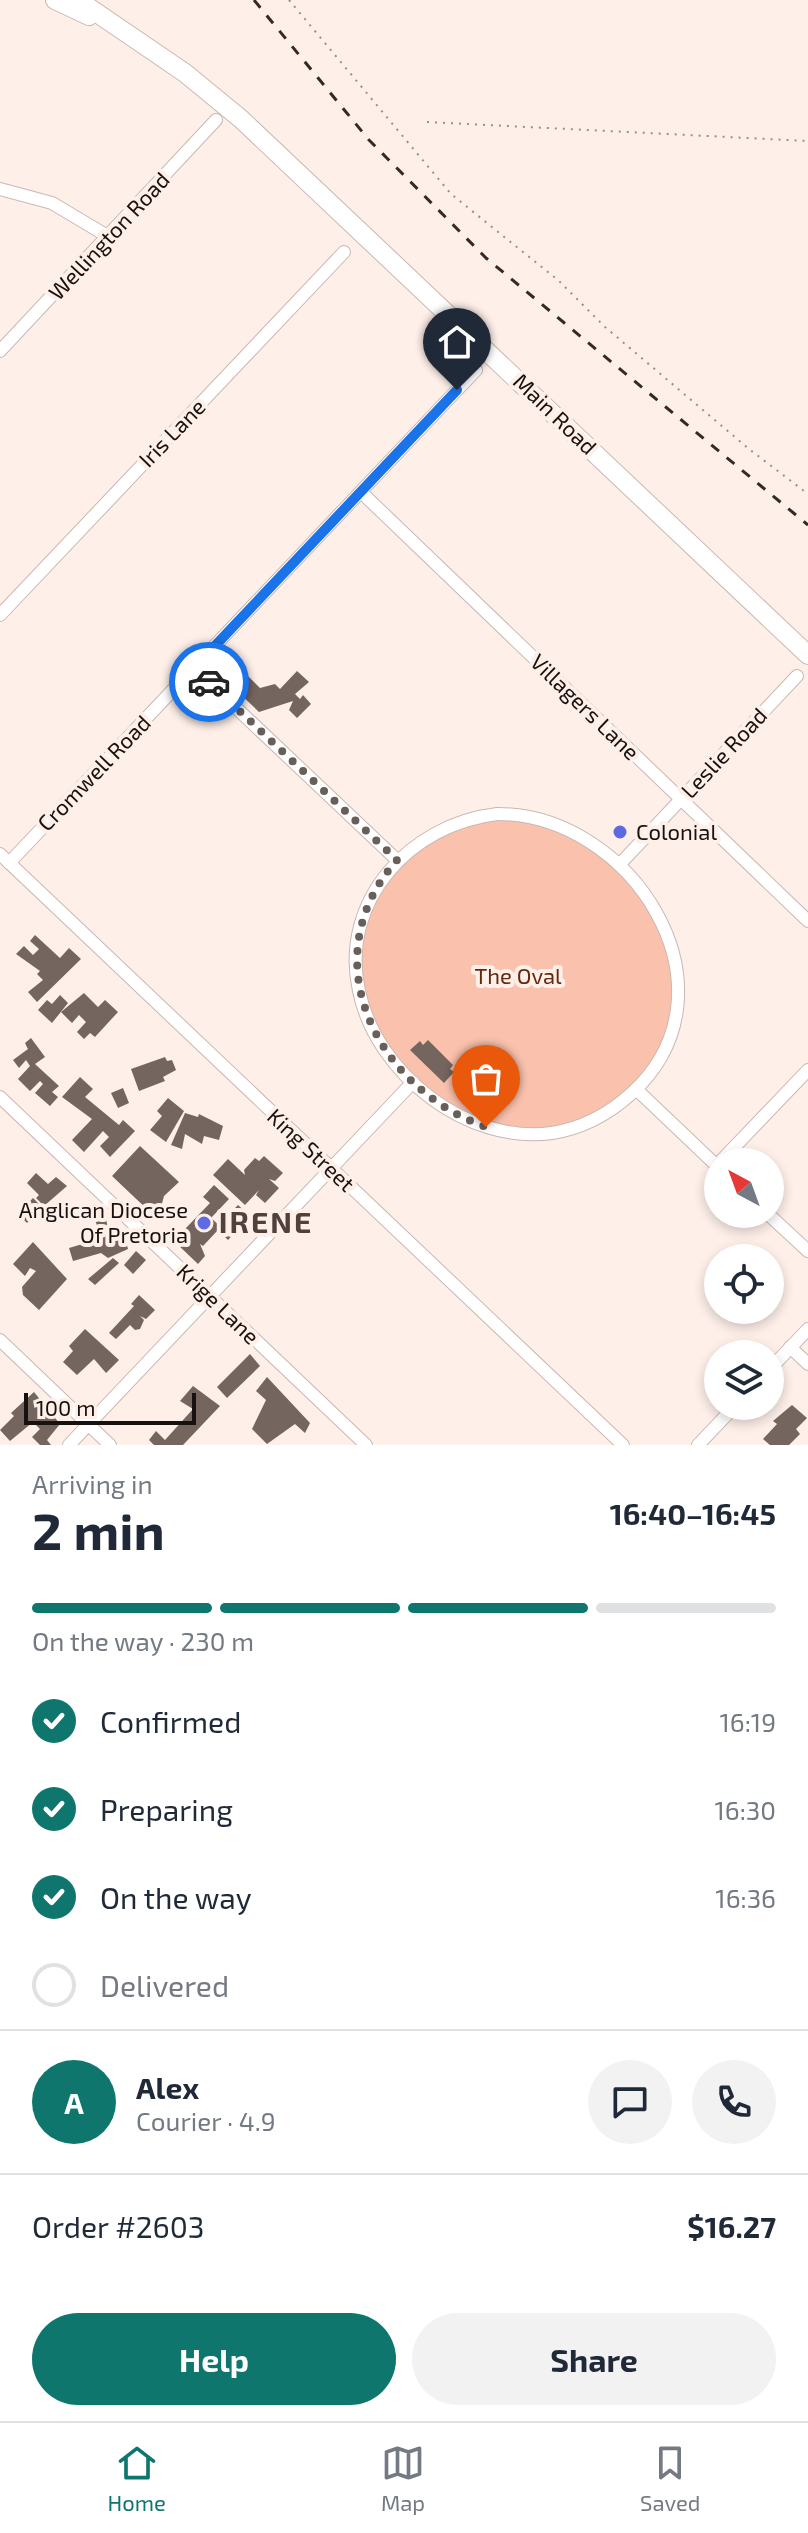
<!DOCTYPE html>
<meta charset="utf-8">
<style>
body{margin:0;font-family:"Exo 2",sans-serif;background:#f2f2f3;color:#1f2937;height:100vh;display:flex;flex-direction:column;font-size:30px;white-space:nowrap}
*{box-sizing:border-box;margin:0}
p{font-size:26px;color:#747a83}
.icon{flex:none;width:44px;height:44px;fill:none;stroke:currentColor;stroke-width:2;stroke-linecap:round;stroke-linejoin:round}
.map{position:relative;height:1445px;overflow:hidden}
.panel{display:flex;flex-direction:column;background:#fff;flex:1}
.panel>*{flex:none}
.needle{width:52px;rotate:319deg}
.tools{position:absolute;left:704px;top:1148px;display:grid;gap:16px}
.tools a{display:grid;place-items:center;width:80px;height:80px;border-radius:50%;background:#fff;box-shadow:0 4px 12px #0003;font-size:40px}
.scale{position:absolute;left:24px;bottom:20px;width:172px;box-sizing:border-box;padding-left:8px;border:4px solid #17110f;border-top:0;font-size:22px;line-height:28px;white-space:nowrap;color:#17110f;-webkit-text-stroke:6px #feefe9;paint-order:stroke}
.pin{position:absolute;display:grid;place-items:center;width:68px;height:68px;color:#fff;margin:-82px -34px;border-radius:50% 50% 50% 0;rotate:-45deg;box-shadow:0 0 8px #0007}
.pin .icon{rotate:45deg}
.courier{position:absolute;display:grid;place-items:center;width:80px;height:80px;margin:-40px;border:6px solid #1a73e8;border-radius:50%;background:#fff;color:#222;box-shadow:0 2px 10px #0007}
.head em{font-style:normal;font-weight:700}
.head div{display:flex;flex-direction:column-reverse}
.head{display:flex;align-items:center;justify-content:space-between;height:136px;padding:0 32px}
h1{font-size:52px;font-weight:700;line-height:60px}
.bar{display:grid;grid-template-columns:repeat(4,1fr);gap:12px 8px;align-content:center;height:96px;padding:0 32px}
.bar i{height:10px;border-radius:6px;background:#e0e1e3}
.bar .selected{background:#0f766e}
.bar p{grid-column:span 4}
.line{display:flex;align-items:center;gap:20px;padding:0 32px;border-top:2px solid #e0e1e3}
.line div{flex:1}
.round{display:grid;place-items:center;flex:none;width:84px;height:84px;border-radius:42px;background:#f2f2f3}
ol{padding:0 32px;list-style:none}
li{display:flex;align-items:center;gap:24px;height:88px}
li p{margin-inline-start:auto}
li .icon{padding:8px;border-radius:50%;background:#0f766e;color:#fff;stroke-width:4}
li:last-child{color:#747a83}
li i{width:44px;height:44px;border:4px solid #e0e1e3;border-radius:50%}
.button{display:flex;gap:16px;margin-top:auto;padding:16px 32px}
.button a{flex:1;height:92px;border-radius:48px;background:#0f766e;color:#fff;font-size:32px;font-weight:700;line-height:92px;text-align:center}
.button a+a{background:#f2f2f3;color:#1f2937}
.menu{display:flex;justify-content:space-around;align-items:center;height:112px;border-top:2px solid #e0e1e3;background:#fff;font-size:22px;color:#747a83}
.menu a{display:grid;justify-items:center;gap:4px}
.menu .selected{color:#0f766e}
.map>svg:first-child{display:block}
.green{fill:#fac2ad}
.building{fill:#75655f}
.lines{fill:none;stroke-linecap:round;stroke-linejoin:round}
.street-casing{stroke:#c9b8b2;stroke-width:14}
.secondary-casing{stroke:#c9b8b2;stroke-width:20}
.path{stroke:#998e8a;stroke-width:2;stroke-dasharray:2 6;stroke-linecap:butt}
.street{stroke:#fff;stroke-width:12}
.secondary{stroke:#fff;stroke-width:18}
.rail{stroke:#312a27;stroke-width:3;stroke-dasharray:10 10;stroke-linecap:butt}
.done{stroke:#685f5b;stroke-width:8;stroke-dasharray:0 14.4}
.route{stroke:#1a73e8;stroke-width:10}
.poi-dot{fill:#5e6ae1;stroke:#feefe9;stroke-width:3}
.labels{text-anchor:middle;stroke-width:8;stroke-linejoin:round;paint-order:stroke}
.street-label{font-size:22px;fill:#17110f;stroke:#feefe9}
.poi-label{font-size:22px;fill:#17110f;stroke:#feefe9;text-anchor:start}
.park-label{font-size:22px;fill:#64280f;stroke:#feefe9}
.district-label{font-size:30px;font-weight:bold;letter-spacing:2px;fill:#4f413b;stroke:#feefe9}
</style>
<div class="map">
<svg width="808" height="1445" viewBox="0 0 808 1445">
<rect width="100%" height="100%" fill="#feefe9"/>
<!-- green -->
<polygon class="green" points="497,819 536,822 564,833 621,868 667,935 677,1012 662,1054 638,1089 582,1129 508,1136 424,1090 372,1027 359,965 364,925 379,893 400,864 430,841 465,825"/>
<!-- building -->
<g class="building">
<polygon points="297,671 309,682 295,694 300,699 303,695 311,704 297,718 289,710 293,701 259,712 234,688 246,674 260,688 275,684 280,689"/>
<polygon points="35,935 60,958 69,948 81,959 37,1002 28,992 43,980 37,974 40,971 16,954 24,946 33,955 39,949 30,941"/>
<polygon points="84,993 98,1007 105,1000 118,1012 95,1037 90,1033 84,1039 77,1032 86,1022 79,1015 72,1023 61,1012"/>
<polygon points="60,995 68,1003 52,1023 38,1010 47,1000 52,1004"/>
<polygon points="31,1038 45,1057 35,1064 59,1086 52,1092 58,1097 50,1106 35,1093 43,1084 40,1081 30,1091 18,1079 30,1066 26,1060 19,1068 13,1060 28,1049 25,1043"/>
<polygon points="428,1040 453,1065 450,1069 454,1072 444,1083 410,1050 420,1041 423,1045"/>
<polygon points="165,1057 167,1061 172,1060 176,1070 163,1077 165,1081 139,1091 131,1069"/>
<polygon points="80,1077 93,1089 85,1097 119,1125 123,1120 135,1131 110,1157 100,1146 109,1137 103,1131 84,1152 72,1140 92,1119 62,1097"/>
<polygon points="123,1088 129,1103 118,1108 111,1093"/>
<polygon points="168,1098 184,1111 166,1142 150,1130 162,1116 157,1111"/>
<polygon points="185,1113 198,1117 199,1114 223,1126 219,1140 204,1136 202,1144 185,1134 182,1149 171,1145"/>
<polygon points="140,1146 179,1182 164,1196 160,1211 150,1212 112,1176"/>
<polygon points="264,1156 283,1173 275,1181 269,1179 279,1188 265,1203 256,1195 259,1190 245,1205 213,1175 228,1159 245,1175 244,1170 255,1158 259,1161"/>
<polygon points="36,1173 48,1184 56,1177 67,1186 44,1206 36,1198 39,1195 27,1183"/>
<polygon points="214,1185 229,1199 211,1218 222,1228 236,1213 233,1210 238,1205 250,1216 228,1240 218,1230 203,1246 200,1244 205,1256 198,1264 175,1242 183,1234 187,1238 190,1234 185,1229 210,1203 203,1197"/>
<polygon points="33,1198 42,1207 27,1223 18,1214"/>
<polygon points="105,1215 108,1228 114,1226 114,1241 125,1238 128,1249 108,1258 101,1253 73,1261 69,1248 89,1242 86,1235 98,1231 95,1218"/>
<polygon points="33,1242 67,1279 39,1310 23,1295 22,1287 36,1271 30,1268 25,1276 13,1264"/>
<polygon points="136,1251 146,1260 133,1274 124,1265"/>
<polygon points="113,1258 119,1263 95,1285 88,1279"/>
<polygon points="139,1295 155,1310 146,1319 140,1316 144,1320 140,1329 135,1330 130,1325 116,1339 109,1333 134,1306 131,1304"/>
<polygon points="85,1329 119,1360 106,1373 94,1359 77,1375 63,1362 73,1351 69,1346"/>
<polygon points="250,1354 260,1366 227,1398 217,1387"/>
<polygon points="267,1377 310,1423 305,1433 295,1424 267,1444 252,1429 266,1400 256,1391"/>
<polygon points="193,1386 220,1406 183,1445 154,1445 149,1440 156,1431 165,1440 193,1409 180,1401"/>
<polygon points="34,1392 60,1424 47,1440 51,1445 40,1445 32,1437 40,1429 33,1422 10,1441 0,1430 14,1416 11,1413"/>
<polygon points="792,1405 807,1418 796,1429 800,1434 789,1445 770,1445 763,1439 777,1424 773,1421"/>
</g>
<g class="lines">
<defs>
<g id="street">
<polyline points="0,189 52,203 109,237"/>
<polyline points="0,351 216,120"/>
<polyline points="361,492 808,921"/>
<polyline points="0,615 344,252"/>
<polyline points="194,668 397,860"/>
<path d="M497,814c134,-1 248,175 135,279 -23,21 -48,35 -80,40 -84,12 -176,-59 -193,-142 -20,-91 52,-167 138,-177z"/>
<polyline points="0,854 623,1445"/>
<polyline points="9,863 476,370"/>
<polyline points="619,865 797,676"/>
<polyline points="636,1089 718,1167"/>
<polyline points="0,1097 366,1445"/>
<polyline points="720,1162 808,1070"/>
<polyline points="768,1214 808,1251"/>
<polyline points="0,1340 110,1445"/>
<polyline points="790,1347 808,1364"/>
<polyline points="770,1369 808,1329"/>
<polyline points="69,1445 413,1082"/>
<polyline points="698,1445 735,1406"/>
</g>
<g id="secondary">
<polyline points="55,0 89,16"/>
<polyline points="78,0 185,73 241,119 808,655"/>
</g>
</defs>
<!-- street casing -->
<use href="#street" class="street-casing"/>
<!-- secondary casing -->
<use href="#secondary" class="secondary-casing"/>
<!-- path -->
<g class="path">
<polyline points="289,0 451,194 559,281 605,327 749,449 808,494"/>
<polyline points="427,122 808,141"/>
</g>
<!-- street -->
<use href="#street" class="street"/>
<!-- secondary -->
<use href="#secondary" class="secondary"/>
<!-- rail -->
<polyline class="rail" points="254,0 369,140 486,258 808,525"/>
</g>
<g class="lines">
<!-- done -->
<path class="done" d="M209,682l188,178c-86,97 -22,228 89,267"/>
<!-- route -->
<polyline class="route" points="209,682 194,668 457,390"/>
</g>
<!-- markers -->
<g class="poi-dot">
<circle cx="620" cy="832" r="8"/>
<circle cx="204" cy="1223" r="8"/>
</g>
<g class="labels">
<!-- street labels -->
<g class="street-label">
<text transform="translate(109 236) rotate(-47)" y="8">Wellington Road</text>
<text transform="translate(555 414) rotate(44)" y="8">Main Road</text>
<text transform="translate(172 433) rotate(-46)" y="8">Iris Lane</text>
<text transform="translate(585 707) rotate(44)" y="8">Villagers Lane</text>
<text transform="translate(724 753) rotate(-47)" y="8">Leslie Road</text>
<text transform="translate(94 773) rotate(-46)" y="8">Cromwell Road</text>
<text transform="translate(311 1150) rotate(43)" y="8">King Street</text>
<text transform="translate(218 1304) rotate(44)" y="8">Krige Lane</text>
</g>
<!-- poi labels -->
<g class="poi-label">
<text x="636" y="840">Colonial</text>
<text x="188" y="1218" text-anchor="end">Anglican Diocese<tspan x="188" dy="25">Of Pretoria</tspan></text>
</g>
<!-- park labels -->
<g class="park-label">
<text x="518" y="984">The Oval</text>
</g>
<!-- district labels -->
<g class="district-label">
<text x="266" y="1233">IRENE</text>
</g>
</g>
</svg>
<div class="tools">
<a><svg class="needle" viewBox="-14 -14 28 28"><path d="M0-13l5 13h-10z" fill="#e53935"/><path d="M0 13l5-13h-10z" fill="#747a83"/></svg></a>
<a><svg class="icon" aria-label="locate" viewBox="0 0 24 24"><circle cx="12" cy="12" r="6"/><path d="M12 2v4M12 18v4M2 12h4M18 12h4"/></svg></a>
<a><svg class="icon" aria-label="layers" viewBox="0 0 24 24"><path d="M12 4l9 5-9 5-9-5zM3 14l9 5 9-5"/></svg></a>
</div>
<div class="scale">100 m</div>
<div class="pin" style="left:486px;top:1127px;background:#ea580c"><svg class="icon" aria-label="bag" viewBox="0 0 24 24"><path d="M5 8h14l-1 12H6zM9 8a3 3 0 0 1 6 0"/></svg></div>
<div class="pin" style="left:457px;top:390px;background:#1f2937"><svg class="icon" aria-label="home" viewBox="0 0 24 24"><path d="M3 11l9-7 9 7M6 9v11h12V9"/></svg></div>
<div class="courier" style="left:209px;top:682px"><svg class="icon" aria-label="car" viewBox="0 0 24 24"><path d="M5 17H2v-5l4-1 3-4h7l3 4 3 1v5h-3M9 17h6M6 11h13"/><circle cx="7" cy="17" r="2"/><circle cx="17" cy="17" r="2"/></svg></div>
</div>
<section class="panel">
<div class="head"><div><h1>2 min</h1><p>Arriving in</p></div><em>16:40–16:45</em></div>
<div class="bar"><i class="selected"></i><i class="selected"></i><i class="selected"></i><i></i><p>On the way · 230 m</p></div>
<ol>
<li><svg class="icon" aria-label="check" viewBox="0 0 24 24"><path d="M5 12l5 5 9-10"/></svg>Confirmed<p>16:19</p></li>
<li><svg class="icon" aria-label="check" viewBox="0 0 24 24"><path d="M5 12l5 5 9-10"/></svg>Preparing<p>16:30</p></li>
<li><svg class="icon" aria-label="check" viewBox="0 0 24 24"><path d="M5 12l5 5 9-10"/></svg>On the way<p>16:36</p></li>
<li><i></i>Delivered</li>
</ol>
<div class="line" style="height:144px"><b class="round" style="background:#0f766e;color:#fff">A</b><div><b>Alex</b><p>Courier · 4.9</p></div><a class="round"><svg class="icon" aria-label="chat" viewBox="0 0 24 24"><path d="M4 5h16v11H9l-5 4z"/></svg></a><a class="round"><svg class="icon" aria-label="phone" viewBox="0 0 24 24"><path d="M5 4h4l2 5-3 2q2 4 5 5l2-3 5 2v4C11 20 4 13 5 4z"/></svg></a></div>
<div class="line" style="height:104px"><div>Order #2603</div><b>$16.27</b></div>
<div class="button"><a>Help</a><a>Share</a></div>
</section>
<nav class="menu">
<a class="selected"><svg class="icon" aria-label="home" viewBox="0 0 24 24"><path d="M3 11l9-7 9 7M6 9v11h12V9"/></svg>Home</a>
<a><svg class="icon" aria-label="map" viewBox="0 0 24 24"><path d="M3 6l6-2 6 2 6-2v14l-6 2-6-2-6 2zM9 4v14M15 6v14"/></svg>Map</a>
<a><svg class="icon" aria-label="saved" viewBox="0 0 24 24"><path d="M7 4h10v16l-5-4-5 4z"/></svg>Saved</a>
</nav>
